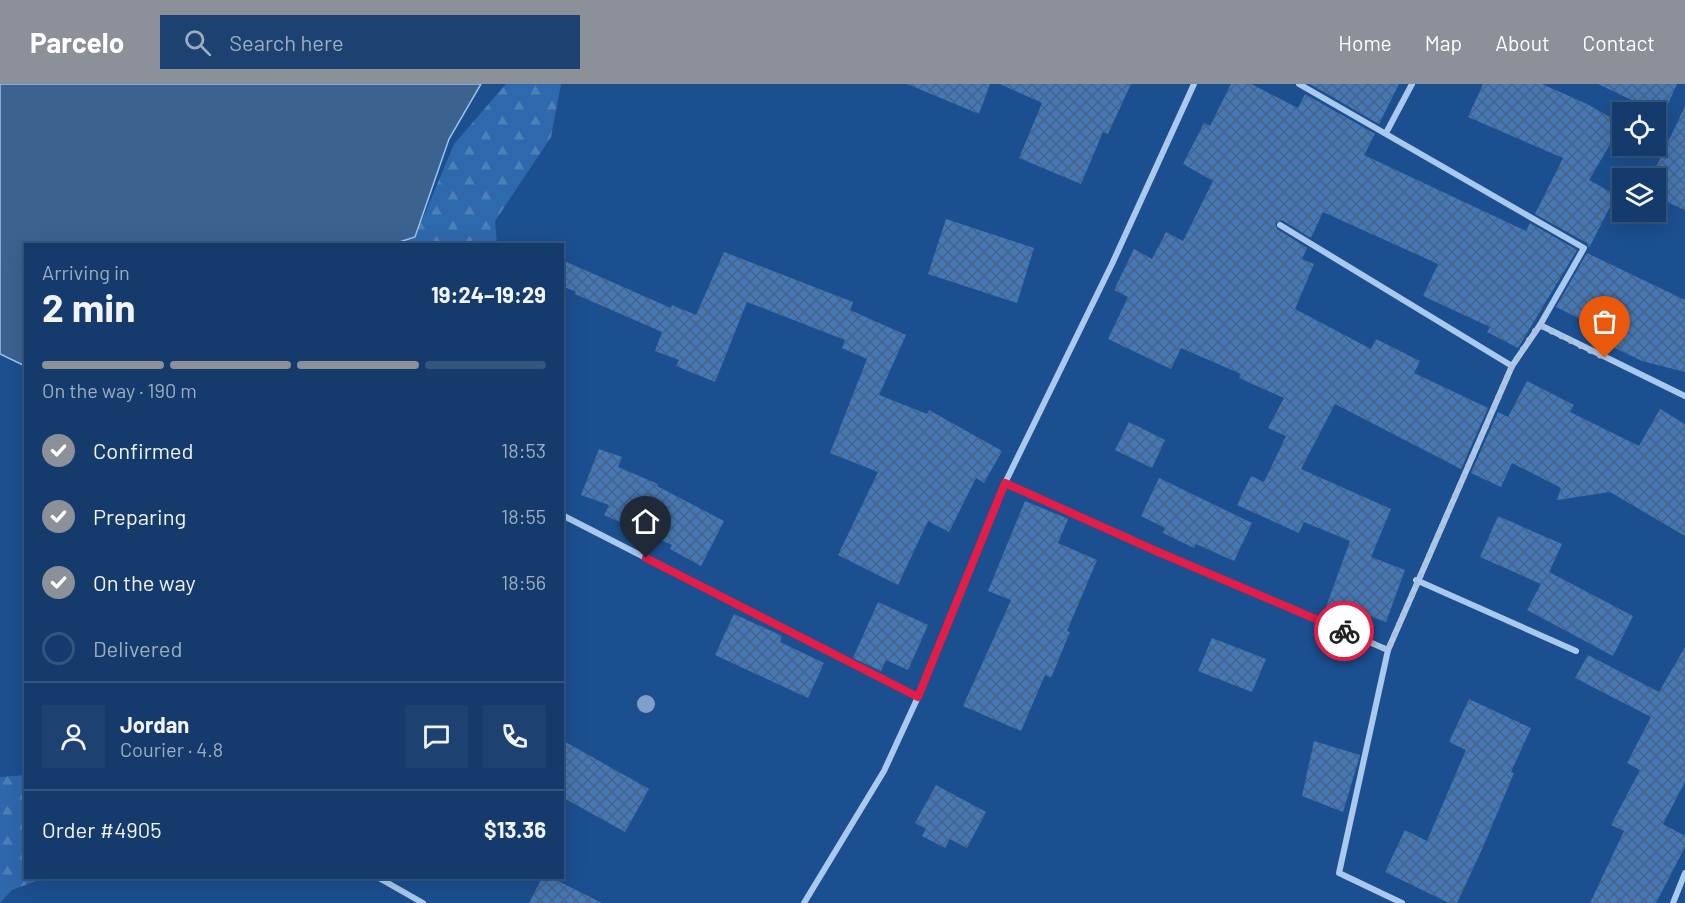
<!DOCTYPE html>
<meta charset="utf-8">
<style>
body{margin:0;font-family:Barlow,sans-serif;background:#1d4271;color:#f1f3f6;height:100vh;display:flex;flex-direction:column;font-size:22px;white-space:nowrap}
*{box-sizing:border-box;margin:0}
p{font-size:20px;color:#9dadc1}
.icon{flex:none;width:33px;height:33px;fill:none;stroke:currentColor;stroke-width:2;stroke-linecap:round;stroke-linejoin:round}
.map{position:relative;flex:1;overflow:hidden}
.panel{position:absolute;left:24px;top:159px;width:540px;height:636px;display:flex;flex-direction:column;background:#143b6b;border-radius:0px;box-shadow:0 6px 24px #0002,0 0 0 2px #33557e}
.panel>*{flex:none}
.controls{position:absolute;left:1612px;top:18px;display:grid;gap:12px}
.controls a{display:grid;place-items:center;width:54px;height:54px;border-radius:0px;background:#143b6b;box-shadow:0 6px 24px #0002,0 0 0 2px #33557e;font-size:30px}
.pin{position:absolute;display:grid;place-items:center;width:51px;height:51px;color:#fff;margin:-62px -26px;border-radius:50% 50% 50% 0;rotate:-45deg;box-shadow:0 0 6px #0007}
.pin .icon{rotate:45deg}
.courier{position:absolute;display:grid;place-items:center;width:60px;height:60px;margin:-30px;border:4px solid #e11d48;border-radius:50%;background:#fff;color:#222;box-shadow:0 2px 8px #0007}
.headline em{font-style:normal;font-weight:700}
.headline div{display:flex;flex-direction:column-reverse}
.headline{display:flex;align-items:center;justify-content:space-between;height:102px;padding:0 18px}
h1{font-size:39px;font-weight:700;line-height:45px}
.bar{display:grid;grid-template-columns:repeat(4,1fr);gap:9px 6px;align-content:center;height:72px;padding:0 18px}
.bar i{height:8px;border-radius:4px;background:#33557e}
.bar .active{background:#8c9099}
.bar p{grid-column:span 4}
.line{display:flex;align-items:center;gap:15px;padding:0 18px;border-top:2px solid #33557e}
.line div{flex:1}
.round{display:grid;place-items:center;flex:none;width:63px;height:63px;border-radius:0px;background:#1d4271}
ol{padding:0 18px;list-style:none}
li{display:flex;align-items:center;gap:18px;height:66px}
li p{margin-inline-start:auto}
li .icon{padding:6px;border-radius:50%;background:#8c9099;color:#fff;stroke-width:4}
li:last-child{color:#9dadc1}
li i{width:33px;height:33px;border:3px solid #33557e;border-radius:50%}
header{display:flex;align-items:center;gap:36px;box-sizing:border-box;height:84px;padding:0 30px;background:#8c9099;color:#fff}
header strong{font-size:28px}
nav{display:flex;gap:33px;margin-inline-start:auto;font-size:21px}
.search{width:420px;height:54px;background:#1d4271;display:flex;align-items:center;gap:15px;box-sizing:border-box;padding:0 21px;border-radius:0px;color:#9dadc1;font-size:22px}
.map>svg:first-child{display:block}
.forest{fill:url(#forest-firs)}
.water{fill:#3c6290;stroke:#9cc4f0;stroke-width:1.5}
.building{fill:url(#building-cross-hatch)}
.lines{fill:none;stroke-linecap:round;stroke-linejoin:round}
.minor{stroke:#a9c9ee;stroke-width:6}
.tree{fill:#7ea0ca}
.done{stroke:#afc1d8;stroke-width:6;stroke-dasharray:0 10.8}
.route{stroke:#e11d48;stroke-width:8}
</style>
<header>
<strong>Parcelo</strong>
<div class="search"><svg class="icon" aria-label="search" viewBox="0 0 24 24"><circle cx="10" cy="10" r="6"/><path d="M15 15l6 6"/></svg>Search here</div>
<nav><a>Home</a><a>Map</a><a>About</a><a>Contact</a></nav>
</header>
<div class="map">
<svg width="1685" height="819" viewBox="0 0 1685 819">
<defs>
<pattern id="forest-firs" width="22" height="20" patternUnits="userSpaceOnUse" patternTransform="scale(1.5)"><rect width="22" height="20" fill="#2e69ad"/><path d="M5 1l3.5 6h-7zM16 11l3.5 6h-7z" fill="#4d80b9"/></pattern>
<pattern id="building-cross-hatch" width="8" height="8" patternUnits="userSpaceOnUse" patternTransform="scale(1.5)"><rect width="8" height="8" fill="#4478b7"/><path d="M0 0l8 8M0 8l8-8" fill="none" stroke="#486282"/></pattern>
</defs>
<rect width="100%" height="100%" fill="#1b4f8f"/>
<!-- forest -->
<g class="forest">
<polygon points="506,0 561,0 551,53 495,137 497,160 393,160 415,153 454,60"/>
<polygon points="25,691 26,794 44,794 12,806 0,819 0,693"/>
</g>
<!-- water -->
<polygon class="water" points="0,0 481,0 449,55 415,153 393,160 26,160 25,282 0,270"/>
<!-- building -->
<g class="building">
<polygon points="907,0 990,0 979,30"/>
<polygon points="1000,0 1131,0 1108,50 1103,48 1081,100 1019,74 1042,19"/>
<polygon points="1231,0 1251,0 1298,24 1305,10 1375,50 1364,71 1526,147 1530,139 1577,166 1518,264 1487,248 1490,243 1423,212 1438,180 1323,128 1311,154 1282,136 1275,139 1277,145 1307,164 1302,175 1314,180 1295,225 1371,265 1376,255 1420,277 1414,289 1488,324 1461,385 1335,320 1301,385 1391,425 1371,473 1405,486 1386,538 1362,529 1364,525 1350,520 1346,531 1326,523 1350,457 1304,438 1299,449 1237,421 1251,392 1264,398 1286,352 1268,344 1284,314 1239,294 1241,290 1181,264 1171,285 1108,255 1128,213 1114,206 1134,165 1152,175 1166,148 1183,157 1213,97 1183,80 1204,39 1210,42"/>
<polygon points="1310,0 1399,0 1379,40"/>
<polygon points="1483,0 1542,0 1587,20 1622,40 1589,96 1616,111 1589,164 1587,159 1535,130 1563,74 1468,33"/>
<polygon points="1598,0 1677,0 1663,31"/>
<polygon points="1685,22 1685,126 1656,113 1656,94 1651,94"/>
<polygon points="946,135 1034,164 1017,219 928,190"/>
<polygon points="724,168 853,218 850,226 906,251 879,311 927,330 929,326 1002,367 984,399 976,394 949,448 928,437 898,501 838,471 878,388 830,369 867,275 842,264 845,256 747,218 715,298 676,282 679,276 655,267 662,248 575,210 576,208 562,202 562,176 671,224 672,221 696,231"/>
<polygon points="1587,169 1685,216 1685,288 1642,277 1590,252 1595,242 1556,223"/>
<polygon points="1527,297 1574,321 1570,328 1639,362 1660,325 1685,340 1685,452 1610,408 1557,416 1561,404 1512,379 1501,403 1471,389 1498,328 1508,333"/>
<polygon points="1129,338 1165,356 1152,384 1115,366"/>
<polygon points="599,365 622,373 618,383 658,400 657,402 724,437 701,482 670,465 672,461 604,431 609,421 581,411"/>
<polygon points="1159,394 1252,439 1234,477 1196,460 1194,464 1163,449 1165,444 1141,432"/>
<polygon points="1025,417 1068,435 1058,459 1097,476 1067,547 1070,548 1051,594 1045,591 1021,647 963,622 1011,516 988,507"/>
<polygon points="1498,432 1562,460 1549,488 1633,532 1613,572 1527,526 1541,500 1480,473"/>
<polygon points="878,518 928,541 908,586 886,576 881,587 853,574"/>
<polygon points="734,530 782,552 780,558 824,579 808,614 715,571"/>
<polygon points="1212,554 1266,575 1252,608 1198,587"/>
<polygon points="1685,563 1685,698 1663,740 1685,752 1685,763 1656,819 1590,819 1624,747 1611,741 1640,686 1627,679 1651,633 1575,594 1588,571 1659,608"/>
<polygon points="1469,615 1531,644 1511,688 1514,689 1483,763 1457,819 1449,819 1385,788 1405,746 1427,757 1466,666 1449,658"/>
<polygon points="562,656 649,705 625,748 562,713"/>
<polygon points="1314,657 1360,671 1343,728 1302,712"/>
<polygon points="936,701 986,728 967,764 950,755 945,764 922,752 926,745 915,739"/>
<polygon points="542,794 552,794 602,819 529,819"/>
</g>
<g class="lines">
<!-- minor -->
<g class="minor">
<polyline points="1299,0 1584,164 1540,241 1685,312"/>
<polyline points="1386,49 1412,0"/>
<polyline points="1280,141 1512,282 1540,241"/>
<polyline points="1005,399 1156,467 1388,566 1512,282"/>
<polyline points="562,431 918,613"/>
<polyline points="1416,496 1576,567"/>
<polyline points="1388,566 1339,789 1402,819"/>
<polyline points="379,794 423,819"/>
<polyline points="804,819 884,687 918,613 1005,399 1112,180 1194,0"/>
<polyline points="1673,819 1685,789"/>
</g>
</g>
<!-- trees -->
<circle class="tree" cx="646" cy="620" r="9"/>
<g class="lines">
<!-- done -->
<polyline class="done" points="1344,547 1388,566 1512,282 1539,241 1605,274"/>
<!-- route -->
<polyline class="route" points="646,474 918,613 1005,399 1156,467 1344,547"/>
</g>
</svg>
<div class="controls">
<a><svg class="icon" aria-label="locate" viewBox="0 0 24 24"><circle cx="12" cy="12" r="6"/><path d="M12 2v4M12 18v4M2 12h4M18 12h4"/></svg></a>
<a><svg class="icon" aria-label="layers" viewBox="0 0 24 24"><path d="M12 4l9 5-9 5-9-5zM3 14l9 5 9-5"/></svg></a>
</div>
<div class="pin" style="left:1605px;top:274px;background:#ea580c"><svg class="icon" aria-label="bag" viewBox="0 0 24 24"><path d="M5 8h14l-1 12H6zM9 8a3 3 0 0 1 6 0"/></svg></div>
<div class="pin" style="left:646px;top:474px;background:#1f2937"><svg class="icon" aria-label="home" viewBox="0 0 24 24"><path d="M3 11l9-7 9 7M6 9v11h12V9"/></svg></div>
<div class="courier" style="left:1344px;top:547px"><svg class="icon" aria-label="bike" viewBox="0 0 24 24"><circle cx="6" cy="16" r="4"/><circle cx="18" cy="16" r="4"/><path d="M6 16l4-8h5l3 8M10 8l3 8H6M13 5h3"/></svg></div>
<section class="panel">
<div class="headline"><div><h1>2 min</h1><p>Arriving in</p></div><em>19:24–19:29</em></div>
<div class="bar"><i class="active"></i><i class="active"></i><i class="active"></i><i></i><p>On the way · 190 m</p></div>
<ol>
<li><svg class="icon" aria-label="check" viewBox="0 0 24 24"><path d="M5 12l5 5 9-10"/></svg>Confirmed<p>18:53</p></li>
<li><svg class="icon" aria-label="check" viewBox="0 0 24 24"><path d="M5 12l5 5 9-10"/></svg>Preparing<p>18:55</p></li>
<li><svg class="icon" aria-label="check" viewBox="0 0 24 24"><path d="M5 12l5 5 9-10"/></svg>On the way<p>18:56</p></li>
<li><i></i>Delivered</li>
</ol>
<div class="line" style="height:108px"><a class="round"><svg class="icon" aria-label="person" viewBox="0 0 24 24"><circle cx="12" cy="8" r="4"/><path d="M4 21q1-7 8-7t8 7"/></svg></a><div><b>Jordan</b><p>Courier · 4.8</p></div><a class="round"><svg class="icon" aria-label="chat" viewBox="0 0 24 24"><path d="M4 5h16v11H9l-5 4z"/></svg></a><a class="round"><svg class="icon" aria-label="phone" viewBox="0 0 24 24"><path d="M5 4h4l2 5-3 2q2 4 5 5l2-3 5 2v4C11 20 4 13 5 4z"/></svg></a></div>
<div class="line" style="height:78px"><div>Order #4905</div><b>$13.36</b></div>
</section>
</div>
